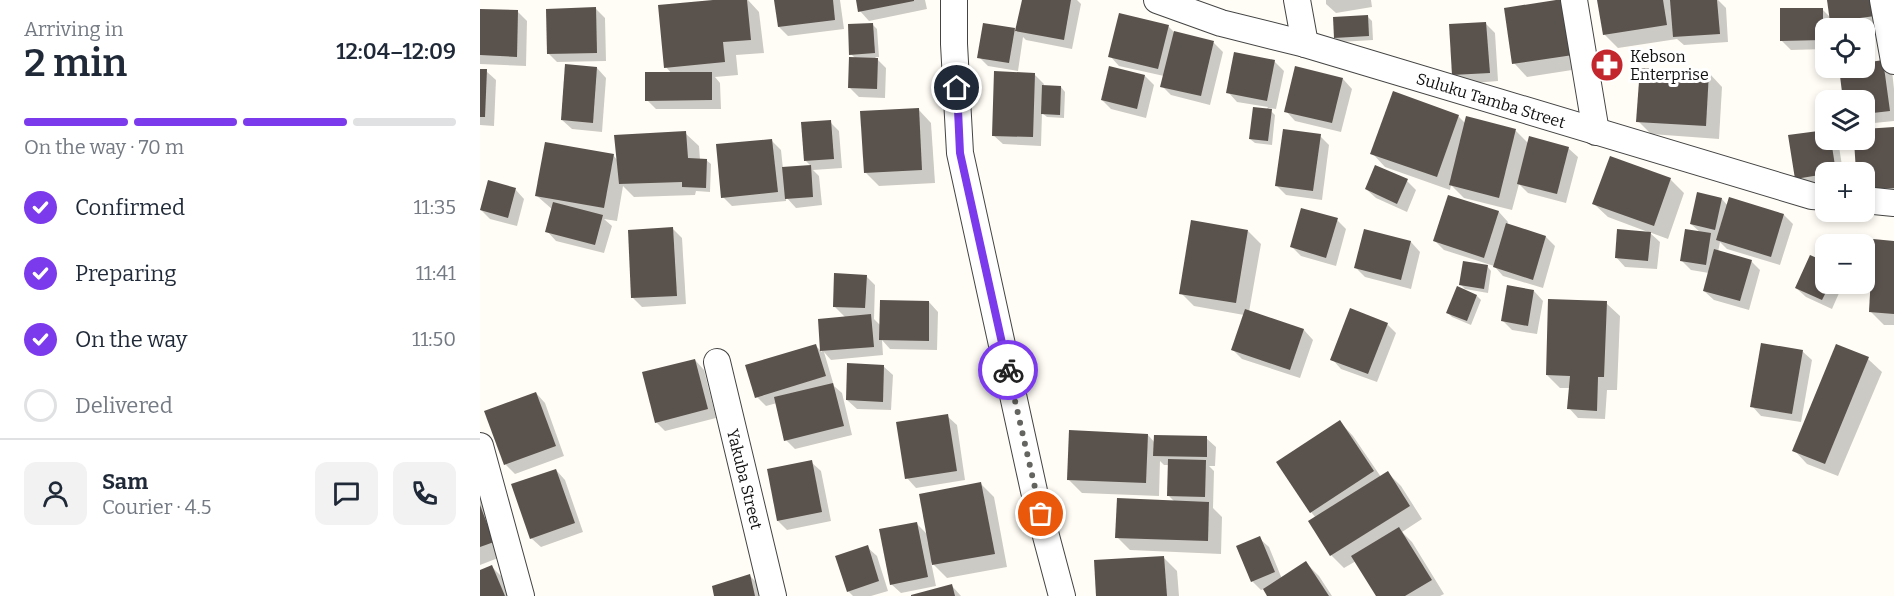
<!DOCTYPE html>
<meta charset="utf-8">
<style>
body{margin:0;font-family:Bitter,serif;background:#f2f2f3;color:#1f2937;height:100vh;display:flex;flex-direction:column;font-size:22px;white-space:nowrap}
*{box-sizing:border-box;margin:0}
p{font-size:20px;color:#747a83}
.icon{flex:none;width:33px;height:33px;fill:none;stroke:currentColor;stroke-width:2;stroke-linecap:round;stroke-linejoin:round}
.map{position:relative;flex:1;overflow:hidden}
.sheet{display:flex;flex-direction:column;background:#fff;width:480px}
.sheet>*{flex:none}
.buttons{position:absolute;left:1335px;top:18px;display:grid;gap:12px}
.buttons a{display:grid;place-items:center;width:60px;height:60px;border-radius:12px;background:#fff;box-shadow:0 3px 9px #0003;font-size:30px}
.pin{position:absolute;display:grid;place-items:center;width:51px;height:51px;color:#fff;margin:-26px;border:3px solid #fff;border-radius:50%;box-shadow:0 2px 6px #0007}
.courier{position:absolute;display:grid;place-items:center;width:60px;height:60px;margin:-30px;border:4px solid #7c3aed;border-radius:50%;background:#fff;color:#222;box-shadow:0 2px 8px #0007}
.summary em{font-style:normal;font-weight:600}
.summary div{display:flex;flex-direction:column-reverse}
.summary{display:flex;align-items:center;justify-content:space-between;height:102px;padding:0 24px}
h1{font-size:39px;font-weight:600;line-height:45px}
.bar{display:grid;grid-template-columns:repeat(4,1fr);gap:9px 6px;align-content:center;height:72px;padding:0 24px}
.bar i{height:8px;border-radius:4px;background:#e0e1e3}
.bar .selected{background:#7c3aed}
.bar p{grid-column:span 4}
.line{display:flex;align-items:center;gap:15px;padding:0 24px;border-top:2px solid #e0e1e3}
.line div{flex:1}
.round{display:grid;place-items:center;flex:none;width:63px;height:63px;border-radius:12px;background:#f2f2f3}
ol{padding:0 24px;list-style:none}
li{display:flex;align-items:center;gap:18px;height:66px}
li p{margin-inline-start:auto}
li .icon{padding:6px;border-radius:50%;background:#7c3aed;color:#fff;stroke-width:4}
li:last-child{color:#747a83}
li i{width:33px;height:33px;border:3px solid #e0e1e3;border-radius:50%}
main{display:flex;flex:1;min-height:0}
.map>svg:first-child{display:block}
.shadow{fill:#0003}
.building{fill:#5a524d}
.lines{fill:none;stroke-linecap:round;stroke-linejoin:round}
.minor-casing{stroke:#444;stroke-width:28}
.minor{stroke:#fff;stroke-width:26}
.done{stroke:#646461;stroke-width:6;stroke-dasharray:0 10.8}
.route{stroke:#7c3aed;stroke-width:8}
.labels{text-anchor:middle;stroke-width:6;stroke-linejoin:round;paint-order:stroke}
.poi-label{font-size:16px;fill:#111;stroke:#fff;text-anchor:start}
.street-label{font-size:16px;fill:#111;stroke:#fff}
</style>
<main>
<section class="sheet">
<div class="summary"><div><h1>2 min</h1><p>Arriving in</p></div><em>12:04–12:09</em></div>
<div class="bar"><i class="selected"></i><i class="selected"></i><i class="selected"></i><i></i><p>On the way · 70 m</p></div>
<ol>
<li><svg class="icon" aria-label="check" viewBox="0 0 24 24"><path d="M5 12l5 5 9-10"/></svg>Confirmed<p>11:35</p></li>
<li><svg class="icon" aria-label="check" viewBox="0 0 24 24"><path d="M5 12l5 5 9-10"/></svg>Preparing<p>11:41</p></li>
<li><svg class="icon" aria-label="check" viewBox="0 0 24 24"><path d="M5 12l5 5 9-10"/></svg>On the way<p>11:50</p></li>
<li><i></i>Delivered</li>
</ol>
<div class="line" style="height:108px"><a class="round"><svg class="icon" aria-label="person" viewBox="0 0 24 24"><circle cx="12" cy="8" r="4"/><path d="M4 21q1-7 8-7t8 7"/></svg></a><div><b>Sam</b><p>Courier · 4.5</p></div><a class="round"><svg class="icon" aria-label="chat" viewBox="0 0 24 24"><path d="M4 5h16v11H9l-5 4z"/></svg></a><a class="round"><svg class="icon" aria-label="phone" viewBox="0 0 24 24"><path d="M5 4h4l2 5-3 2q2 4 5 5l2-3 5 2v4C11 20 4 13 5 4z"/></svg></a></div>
</section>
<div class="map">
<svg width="1414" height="596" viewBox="0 0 1414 596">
<rect width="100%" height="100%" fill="#fffdf5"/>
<!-- shadow -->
<g class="shadow">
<polygon points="249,0 268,0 279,12 284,53 256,55 258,75 235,77 240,83 241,109 176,109 167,100 192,74 186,67"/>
<polygon points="296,0 360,0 364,29 308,36 299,27"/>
<polygon points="378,0 445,0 447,9 389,21 380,11"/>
<polygon points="543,0 597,0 601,4 592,49 546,40 543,37 538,71 508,66 499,57 534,29 537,32"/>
<polygon points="846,0 891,0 892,7 856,13 846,4"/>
<polygon points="1084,0 1105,68 1047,77 1034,63"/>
<polygon points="1119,0 1238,0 1246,8 1248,42 1204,45 1197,39 1138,48 1124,34"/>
<polygon points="1349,0 1401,0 1404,25 1358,28 1351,21 1351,28 1346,28 1346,49 1311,50 1301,40 1342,9 1351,18"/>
<polygon points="116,9 125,18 126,61 77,62 68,53"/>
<polygon points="0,10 38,12 47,21 46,66 0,64"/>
<polygon points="888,17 892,21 893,40 860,42 855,38"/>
<polygon points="392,24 397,29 399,57 395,57 406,68 405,98 379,97 370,88 375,58 371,54"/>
<polygon points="1006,24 1015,33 1018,81 982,84 973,74"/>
<polygon points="688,26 695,33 734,43 743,52 730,105 691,95 682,86 684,76 639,66 630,56"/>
<polygon points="794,61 804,71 796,109 788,108 795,115 792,145 775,143 770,139 788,107 757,102 748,92"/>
<polygon points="1384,64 1412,71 1414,89 1414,121 1384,124 1384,100 1365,100 1361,68 1384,68"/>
<polygon points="117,68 126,78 122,132 92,129 82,120"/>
<polygon points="0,71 6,71 16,80 14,126 0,125"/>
<polygon points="1229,73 1242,87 1239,139 1171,134 1158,121"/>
<polygon points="554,74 564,84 563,87 581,87 585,92 584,118 567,117 562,113 561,146 523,144 513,135"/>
<polygon points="665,76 674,85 666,118 631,109 622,100"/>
<polygon points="863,79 872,89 861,132 815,121 806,111"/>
<polygon points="438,109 451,123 455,183 399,186 386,173"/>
<polygon points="978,116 986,124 987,118 1036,131 1049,144 1088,148 1098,157 1086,203 1048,193 1039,184 1032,210 984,198 971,185 970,190 905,167 892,153"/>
<polygon points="350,122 359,131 362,168 333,170 339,176 342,205 316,208 306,197 306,201 252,206 243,197 292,141 301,150 303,169 331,166 325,160"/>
<polygon points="1414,129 1414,198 1384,196 1384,172 1378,172 1376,140 1384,140 1384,130"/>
<polygon points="205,133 219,146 220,160 226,160 231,164 230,192 216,191 215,195 154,197 143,186 137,221 124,219 132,226 124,253 76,241 67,231 73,210 57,196 133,155 138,161"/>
<polygon points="840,136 849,145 842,200 806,195 796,185"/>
<polygon points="1346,140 1358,140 1363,172 1346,172 1346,184 1326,187 1316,178"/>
<polygon points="1131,158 1191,180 1204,193 1188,239 1169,232 1180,242 1177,269 1145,267 1136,257 1168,232 1128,217 1114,204"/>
<polygon points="927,181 936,190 927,212 896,198 886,189"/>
<polygon points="35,189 44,199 37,226 10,219 1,210"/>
<polygon points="969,197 1019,212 1028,222 1027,225 1066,237 1075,246 1063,288 1023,276 1014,266 964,250 955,241"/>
<polygon points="1242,199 1248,206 1304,215 1313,224 1300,265 1247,249 1240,242 1238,252 1271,261 1280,270 1269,310 1234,300 1224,291 1229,273 1211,270 1202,261 1221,233 1211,224"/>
<polygon points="857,220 866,229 856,266 821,256 812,247"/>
<polygon points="193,229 202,238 206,304 162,307 153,298"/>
<polygon points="768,231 781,244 769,312 824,330 833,340 820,378 762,359 752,349 764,315 714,306 701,293"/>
<polygon points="1395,241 1414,242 1414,325 1404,325 1390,311"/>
<polygon points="931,242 940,252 931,289 885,277 876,268"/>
<polygon points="1007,266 1011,271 1008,293 985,289 981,285"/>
<polygon points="386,276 395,285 394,319 401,326 449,302 458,312 457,350 410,349 402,340 403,355 351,360 344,352 354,386 362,393 372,435 315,449 306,440 297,403 286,406 277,397 335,345 342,352 340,320 366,318 355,307"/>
<polygon points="1346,284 1363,284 1352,309 1326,297 1316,288"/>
<polygon points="1054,291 1063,301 1057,334 1032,330 1022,320"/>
<polygon points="997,296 1001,300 991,325 972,317 968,313"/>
<polygon points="1126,303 1140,316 1137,390 1127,390 1125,419 1098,418 1089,408 1090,388 1080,388 1067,375"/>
<polygon points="907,324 916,333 897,382 861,369 852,359"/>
<polygon points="1322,351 1332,360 1321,422 1281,416 1272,406"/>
<polygon points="1388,359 1402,372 1358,476 1327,464 1314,450"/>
<polygon points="215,360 224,370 236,418 185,431 176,422"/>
<polygon points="403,366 413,375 411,410 377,409 367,400"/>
<polygon points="56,393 65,403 84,456 35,474 26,465 6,412"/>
<polygon points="467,416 477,425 485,480 436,488 427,478"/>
<polygon points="860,422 873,436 901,477 908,473 921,486 942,519 922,532 932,542 964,594 960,596 898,596 876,561 864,568 851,555 836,518 831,512"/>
<polygon points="668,435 675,443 726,438 736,447 735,466 729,466 734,471 733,508 742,517 741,554 650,550 637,537 695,502 689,496 689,465 684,465 680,461 679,496 602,493 588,479"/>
<polygon points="331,462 341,471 351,521 307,530 298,521"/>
<polygon points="76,470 85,480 103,532 61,547 51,538"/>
<polygon points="501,484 514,497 527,567 467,578 451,562 456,586 421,593 411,584 437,524 449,536"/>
<polygon points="0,493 26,555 0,565"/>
<polygon points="779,538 789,547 802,579 826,563 839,576 852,596 789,596 784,589 781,590 772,581"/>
<polygon points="387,547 397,556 408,591 391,596 373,596 368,591"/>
<polygon points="684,558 697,571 699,596 617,596"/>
<polygon points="12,567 21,576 29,596 0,596 0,571"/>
<polygon points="270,576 279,585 281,596 236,596"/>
<polygon points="472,586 481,596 434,596"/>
</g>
<!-- building -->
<g class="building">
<polygon points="233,0 267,0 271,40 243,42 245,62 184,68 178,5"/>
<polygon points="294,0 353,0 355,20 298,27"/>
<polygon points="376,0 434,0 434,1 378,12"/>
<polygon points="542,0 591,0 584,40 535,31"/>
<polygon points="1076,0 1084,0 1093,55 1032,64 1024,8"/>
<polygon points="1117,0 1183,0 1187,25 1123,35"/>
<polygon points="1190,0 1237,0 1240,34 1193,37"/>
<polygon points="1347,0 1393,0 1395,16 1350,22"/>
<polygon points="116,7 117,53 67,54 66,9"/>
<polygon points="1300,8 1343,8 1343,40 1300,41"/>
<polygon points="0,9 38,10 37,57 0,55"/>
<polygon points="639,13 689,25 678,69 628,57"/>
<polygon points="888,15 889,36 854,38 853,17"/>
<polygon points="1006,22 1010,73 972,75 969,24"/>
<polygon points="393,23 395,53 369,55 368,24"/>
<polygon points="503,23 535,28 529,63 497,58"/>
<polygon points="694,31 734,41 721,96 680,87"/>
<polygon points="754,52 795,60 787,101 746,93"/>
<polygon points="369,57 398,58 397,89 368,88"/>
<polygon points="1403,60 1410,111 1384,114 1384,100 1363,100 1359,68 1384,68 1384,63"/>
<polygon points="85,64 117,67 113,123 81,120"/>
<polygon points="629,66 665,75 657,109 621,100"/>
<polygon points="815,66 863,78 852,123 804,112"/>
<polygon points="1160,68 1229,72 1226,126 1156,122"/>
<polygon points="0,69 7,69 5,117 0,117"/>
<polygon points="514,71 555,73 553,137 512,136"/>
<polygon points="165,72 232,72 232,100 165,101"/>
<polygon points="562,85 581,86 580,115 561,114"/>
<polygon points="913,91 979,115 957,177 890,154"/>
<polygon points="773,107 792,109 788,141 769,139"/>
<polygon points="439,108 442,170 384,173 380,111"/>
<polygon points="986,116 1036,129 1019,198 969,185"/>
<polygon points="351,120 354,159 324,161 321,122"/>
<polygon points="1414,127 1414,188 1384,190 1384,172 1376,172 1374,140 1384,140 1384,129"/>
<polygon points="803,129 841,134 833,191 795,186"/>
<polygon points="1346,130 1346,140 1351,140 1356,172 1346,172 1346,174 1315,179 1308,135"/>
<polygon points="206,131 208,158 227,159 226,188 202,187 202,182 139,184 134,135"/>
<polygon points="1049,136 1089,147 1077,194 1037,184"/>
<polygon points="292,139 298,192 241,198 236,144"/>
<polygon points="65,142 134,154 124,208 55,196"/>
<polygon points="1130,156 1191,178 1174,226 1112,204"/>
<polygon points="331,165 333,197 305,199 302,167"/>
<polygon points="895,165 928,179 917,204 885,189"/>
<polygon points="8,180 36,188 28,218 0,210"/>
<polygon points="1217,192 1242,198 1235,230 1210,224"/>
<polygon points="968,195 1019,211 1004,258 953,241"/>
<polygon points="1249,197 1304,214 1291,257 1236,240"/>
<polygon points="73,202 123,215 115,245 65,232"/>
<polygon points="821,208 858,218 846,258 810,247"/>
<polygon points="711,220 768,230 756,303 699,294"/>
<polygon points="1026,223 1066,236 1053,280 1013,267"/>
<polygon points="193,227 197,296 151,298 148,230"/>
<polygon points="884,229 931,241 921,280 874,268"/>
<polygon points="1137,229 1171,232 1168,261 1135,258"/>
<polygon points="1205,229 1231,233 1226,265 1200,261"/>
<polygon points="1393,239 1414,241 1414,314 1389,312"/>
<polygon points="1234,249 1272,260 1260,301 1223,291"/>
<polygon points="1330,255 1346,262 1346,284 1350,284 1342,300 1315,288"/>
<polygon points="983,261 1008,265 1004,289 979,285"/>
<polygon points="354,273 387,275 385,308 353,307"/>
<polygon points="1027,285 1054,290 1048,326 1021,321"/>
<polygon points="977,286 997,295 987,321 966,313"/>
<polygon points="1068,299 1127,301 1124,377 1118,377 1117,411 1087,409 1090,376 1066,375"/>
<polygon points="400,300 449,301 449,341 399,340"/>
<polygon points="870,308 908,323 888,374 850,360"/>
<polygon points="765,309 824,329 810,370 751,350"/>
<polygon points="391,314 394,347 340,351 338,319"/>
<polygon points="1281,343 1323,350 1312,414 1270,407"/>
<polygon points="336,344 346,376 275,398 265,365"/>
<polygon points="1356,344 1389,357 1345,464 1312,451"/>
<polygon points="215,359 228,409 175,423 162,372"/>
<polygon points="367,363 404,365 403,402 366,400"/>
<polygon points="353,383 364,426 304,441 294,397"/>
<polygon points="56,392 76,446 24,465 4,411"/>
<polygon points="468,414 477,471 425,479 416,422"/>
<polygon points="860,420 894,471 830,513 796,462"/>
<polygon points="589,430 668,434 666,483 587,480"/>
<polygon points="674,435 727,436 727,457 673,456"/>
<polygon points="688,459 726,460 725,497 687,496"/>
<polygon points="332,460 342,512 297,521 287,469"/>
<polygon points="76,469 95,523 50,539 31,484"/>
<polygon points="908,471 930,506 850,556 828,521"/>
<polygon points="501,482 515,554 452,565 439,494"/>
<polygon points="637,498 729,502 728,541 635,538"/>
<polygon points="0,505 14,542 0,547"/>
<polygon points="437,522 448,577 410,585 399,529"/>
<polygon points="919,527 952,580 925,596 896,596 871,556"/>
<polygon points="780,536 795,572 771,582 756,546"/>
<polygon points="388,545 399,581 367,592 355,556"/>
<polygon points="684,556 687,596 616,596 614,560"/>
<polygon points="826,561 849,596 787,596 783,589"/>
<polygon points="12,565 25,596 0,596 0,570"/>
<polygon points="270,574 275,596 234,596 232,586"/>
<polygon points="472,584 475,596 431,596 431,595"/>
</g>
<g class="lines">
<defs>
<g id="minor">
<polyline points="474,0 474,44 480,153 554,491 582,596"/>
<polyline points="677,0 741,23 825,44 1332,196 1346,197"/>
<polyline points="817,0 825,44"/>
<polyline points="1094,0 1116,132"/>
<polyline points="1403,0 1414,61"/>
<polyline points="1384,200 1414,203"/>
<polyline points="237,362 293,596"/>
<polyline points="0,446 41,596"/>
</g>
</defs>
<!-- minor casing -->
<use href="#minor" class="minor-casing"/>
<!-- minor -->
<use href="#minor" class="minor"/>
</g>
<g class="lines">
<!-- done -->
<polyline class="done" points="528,370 561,514"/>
<!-- route -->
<polyline class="route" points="477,88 480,153 528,370"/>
</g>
<!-- icons -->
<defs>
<symbol id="pharmacy-disc" viewBox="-11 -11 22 22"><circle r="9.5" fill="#c4262e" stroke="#fff"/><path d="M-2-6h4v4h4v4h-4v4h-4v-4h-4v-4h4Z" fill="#fff"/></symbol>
</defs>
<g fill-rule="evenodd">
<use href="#pharmacy-disc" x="1108" y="46" width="38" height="38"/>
</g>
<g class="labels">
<!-- poi labels -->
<g class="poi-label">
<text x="1150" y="62">Kebson<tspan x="1150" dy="18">Enterprise</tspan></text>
</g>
<!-- street labels -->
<g class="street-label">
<text transform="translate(1011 100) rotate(17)" y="6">Suluku Tamba Street</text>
<text transform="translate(265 479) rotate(76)" y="6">Yakuba Street</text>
</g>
</g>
</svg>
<div class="buttons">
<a><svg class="icon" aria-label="locate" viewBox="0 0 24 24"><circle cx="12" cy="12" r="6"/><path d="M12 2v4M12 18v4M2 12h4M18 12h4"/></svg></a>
<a><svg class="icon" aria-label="layers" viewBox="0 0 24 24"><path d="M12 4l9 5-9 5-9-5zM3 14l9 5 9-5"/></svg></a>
<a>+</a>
<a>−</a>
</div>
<div class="pin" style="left:561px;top:514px;background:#ea580c"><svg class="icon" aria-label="bag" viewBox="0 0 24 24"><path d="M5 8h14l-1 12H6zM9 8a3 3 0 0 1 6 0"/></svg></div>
<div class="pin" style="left:477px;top:88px;background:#1f2937"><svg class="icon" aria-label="home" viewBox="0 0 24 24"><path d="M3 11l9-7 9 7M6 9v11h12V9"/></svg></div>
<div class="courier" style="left:528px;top:370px"><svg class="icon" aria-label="bike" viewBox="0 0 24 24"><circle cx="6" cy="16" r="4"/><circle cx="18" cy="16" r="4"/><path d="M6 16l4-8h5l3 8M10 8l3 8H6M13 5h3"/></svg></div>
</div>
</main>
